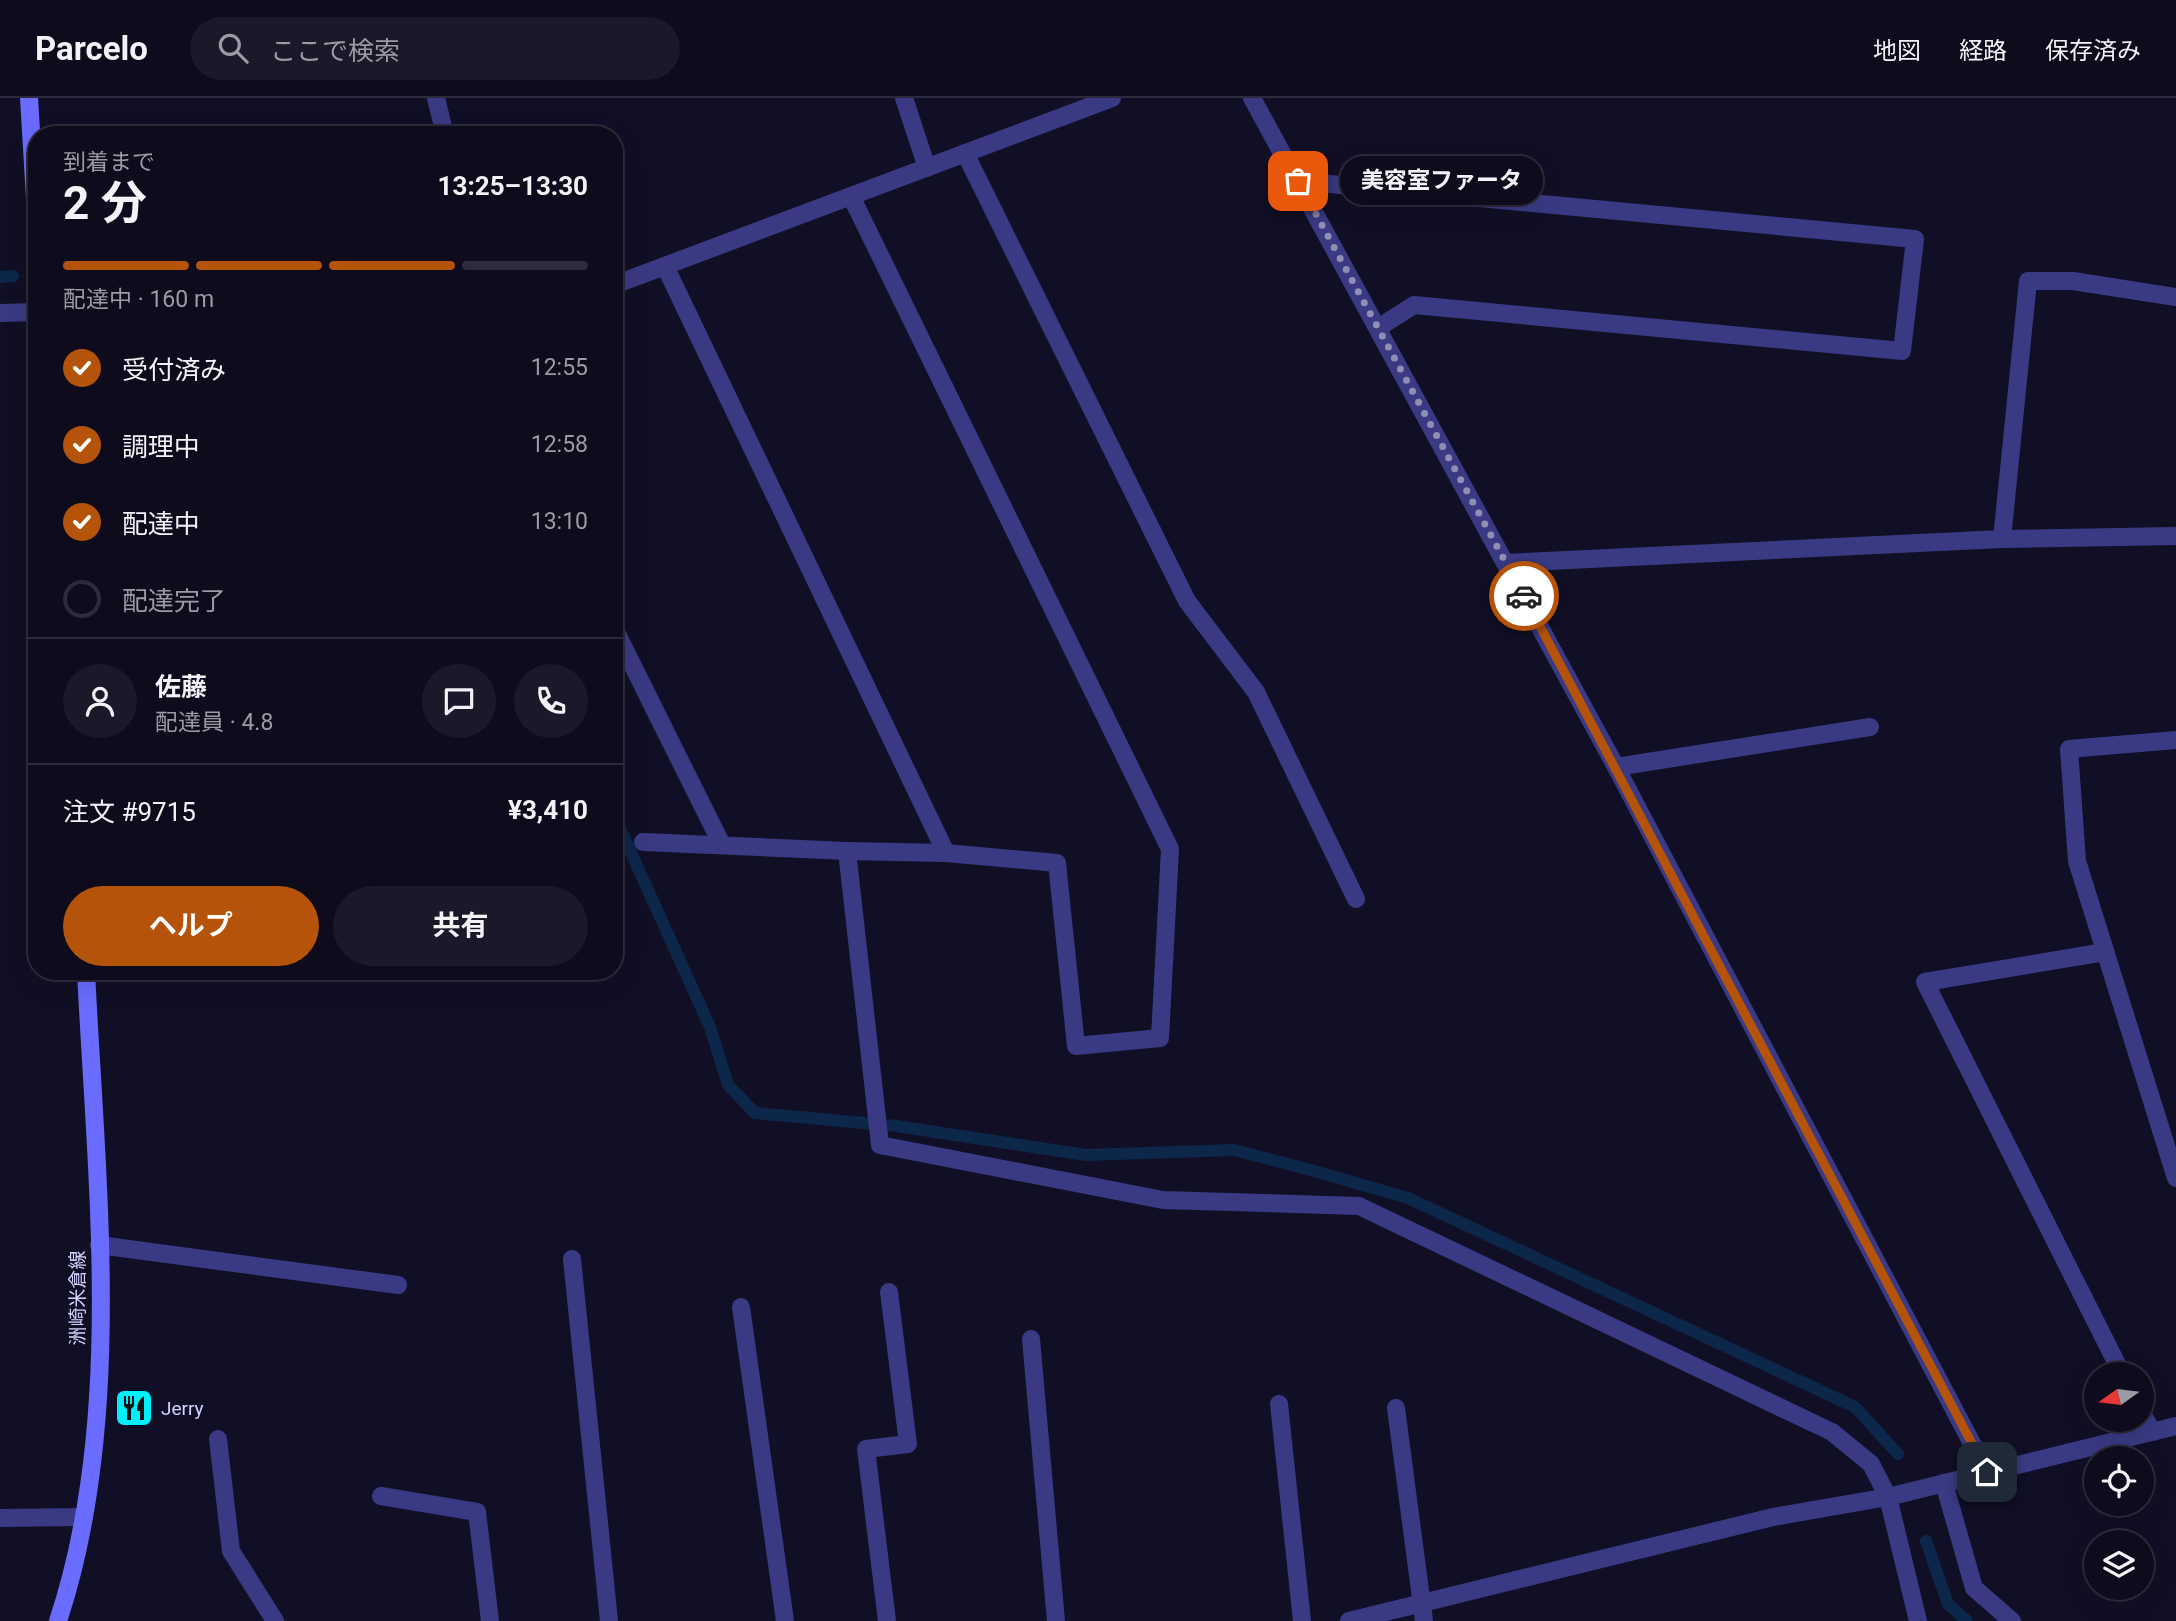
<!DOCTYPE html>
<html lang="ja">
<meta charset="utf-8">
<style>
body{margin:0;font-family:Roboto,"Noto Sans JP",sans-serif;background:#1b1929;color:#f1f3f6;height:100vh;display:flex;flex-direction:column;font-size:26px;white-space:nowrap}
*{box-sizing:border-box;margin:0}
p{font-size:23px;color:#9a9ba3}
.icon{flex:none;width:38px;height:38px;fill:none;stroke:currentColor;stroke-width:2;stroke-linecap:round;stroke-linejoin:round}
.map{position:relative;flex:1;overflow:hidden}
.panel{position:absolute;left:28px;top:28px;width:595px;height:854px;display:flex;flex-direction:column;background:#0d0b1c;border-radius:28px;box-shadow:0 7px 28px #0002,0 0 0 2px #2d2b3b}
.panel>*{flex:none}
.needle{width:46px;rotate:256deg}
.tools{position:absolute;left:2084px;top:1264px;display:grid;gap:14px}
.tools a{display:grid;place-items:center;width:70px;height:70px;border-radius:50%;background:#0d0b1c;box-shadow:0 7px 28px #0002,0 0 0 2px #2d2b3b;font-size:35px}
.pin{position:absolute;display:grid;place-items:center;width:60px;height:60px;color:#fff;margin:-30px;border-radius:14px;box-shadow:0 4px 10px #0006}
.courier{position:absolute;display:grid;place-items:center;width:70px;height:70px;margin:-35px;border:5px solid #b45309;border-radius:50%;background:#fff;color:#222;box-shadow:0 2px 9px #0007}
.bubble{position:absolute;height:49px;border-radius:24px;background:#0d0b1c;box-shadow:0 7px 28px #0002,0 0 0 2px #2d2b3b;font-size:23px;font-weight:700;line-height:49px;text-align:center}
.overview em{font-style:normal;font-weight:700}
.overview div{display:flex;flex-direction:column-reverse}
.overview{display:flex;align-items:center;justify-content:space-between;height:119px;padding:0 35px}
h1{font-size:46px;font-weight:700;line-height:52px}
.bar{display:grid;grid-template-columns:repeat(4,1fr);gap:10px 7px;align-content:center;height:84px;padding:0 35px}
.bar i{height:9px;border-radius:5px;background:#2d2b3b}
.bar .current{background:#b45309}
.bar p{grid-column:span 4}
.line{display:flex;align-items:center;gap:18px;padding:0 35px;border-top:2px solid #2d2b3b}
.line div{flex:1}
.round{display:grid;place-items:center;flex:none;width:74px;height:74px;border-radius:37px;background:#1b1929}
ol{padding:0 35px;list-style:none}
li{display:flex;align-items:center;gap:21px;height:77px}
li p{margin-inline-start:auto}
li .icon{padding:7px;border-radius:50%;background:#b45309;color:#fff;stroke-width:4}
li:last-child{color:#9a9ba3}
li i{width:38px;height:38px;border:4px solid #2d2b3b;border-radius:50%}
.cta{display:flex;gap:14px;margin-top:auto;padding:14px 35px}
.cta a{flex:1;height:80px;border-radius:42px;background:#b45309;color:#fff;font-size:28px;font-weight:700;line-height:80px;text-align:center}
.cta a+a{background:#1b1929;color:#f1f3f6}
header{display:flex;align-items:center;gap:42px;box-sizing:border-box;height:98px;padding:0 35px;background:#0d0b1c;border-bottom:2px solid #2d2b3b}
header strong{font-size:33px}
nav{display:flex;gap:38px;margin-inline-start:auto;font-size:24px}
.search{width:490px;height:63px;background:#1b1929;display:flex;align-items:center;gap:18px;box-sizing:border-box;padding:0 24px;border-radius:38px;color:#9a9ba3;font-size:26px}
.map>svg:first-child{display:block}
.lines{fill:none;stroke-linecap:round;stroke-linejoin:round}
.stream{stroke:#0d274b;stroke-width:12}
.street{stroke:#3a3a84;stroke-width:18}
.secondary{stroke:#6a6cff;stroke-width:18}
.done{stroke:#918eb3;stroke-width:7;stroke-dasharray:0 12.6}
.route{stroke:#b45309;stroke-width:9}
.labels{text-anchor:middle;stroke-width:6;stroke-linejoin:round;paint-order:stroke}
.street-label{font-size:19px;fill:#d6d2ff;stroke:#110f25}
.poi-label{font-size:19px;fill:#d6d2ff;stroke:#110f25;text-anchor:start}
</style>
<header>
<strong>Parcelo</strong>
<div class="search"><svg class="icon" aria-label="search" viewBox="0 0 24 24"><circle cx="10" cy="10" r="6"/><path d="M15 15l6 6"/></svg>ここで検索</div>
<nav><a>地図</a><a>経路</a><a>保存済み</a></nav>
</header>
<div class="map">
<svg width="2176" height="1523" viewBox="0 0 2176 1523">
<rect width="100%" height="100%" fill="#110f25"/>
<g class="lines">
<!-- stream -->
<g class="stream">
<polyline points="0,179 13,178"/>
<polyline points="614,717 710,929 728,987 755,1015 896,1028 1086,1057 1234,1052 1307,1071 1408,1100 1855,1309 1898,1356"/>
<polyline points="1926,1443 1948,1506 1967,1523"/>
</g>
<!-- street -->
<g class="street">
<polyline points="436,0 445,37"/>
<polyline points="904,0 927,70"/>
<polyline points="1252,0 1616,669 1987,1374"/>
<polyline points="965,55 1187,503 1256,594 1356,801"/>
<polyline points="1298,83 1915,141 1902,253 1414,207 1378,230"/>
<polyline points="851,98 1170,751 1160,940 1076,948 1057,765 946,755"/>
<polyline points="665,168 946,755 847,753 880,1047 1163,1102 1359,1108 1832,1334 1871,1366 1888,1399 1918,1523"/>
<polyline points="614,187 1112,0"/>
<polyline points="0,215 37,214"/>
<polyline points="2002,441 2028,183 2073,183 2176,199"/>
<polyline points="1506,465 2002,441 2176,438"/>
<polyline points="614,530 722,747"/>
<polyline points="2176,642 2069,651 2077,763 2176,1080"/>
<polyline points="1616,669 1870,629"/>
<polyline points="643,744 847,753"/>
<polyline points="2105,854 1925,884 2122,1276"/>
<polyline points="99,1147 398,1187"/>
<polyline points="572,1161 609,1523"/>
<polyline points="741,1209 785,1523"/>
<polyline points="1031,1241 1056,1523"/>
<polyline points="1279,1306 1302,1523"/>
<polyline points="1396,1310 1424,1523"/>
<polyline points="2142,1315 2152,1334"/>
<polyline points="218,1341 231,1453 275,1523"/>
<polyline points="1944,1385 1974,1490 2012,1523"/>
<polyline points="381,1398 477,1414 490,1523"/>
<polyline points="0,1420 84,1419"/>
<polyline points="887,1523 866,1351 908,1346 889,1194"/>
<polyline points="1349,1523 1773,1419 1888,1399 2176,1328"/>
</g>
<!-- secondary -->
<g class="secondary">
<polyline points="29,0 37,134"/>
<path d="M58,1523c67,-201 38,-441 28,-650"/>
</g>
</g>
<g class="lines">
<!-- done -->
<polyline class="done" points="1298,83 1524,498"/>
<!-- route -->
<polyline class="route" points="1524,498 1987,1374"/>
</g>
<!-- icons -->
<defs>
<symbol id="restaurant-square" viewBox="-11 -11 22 22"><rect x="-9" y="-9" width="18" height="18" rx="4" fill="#00effd" stroke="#110f25"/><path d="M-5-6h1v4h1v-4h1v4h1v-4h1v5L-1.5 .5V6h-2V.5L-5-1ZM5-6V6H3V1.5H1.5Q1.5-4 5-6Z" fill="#111"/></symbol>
</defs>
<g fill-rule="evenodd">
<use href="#restaurant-square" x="112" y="1288" width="44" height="44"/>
</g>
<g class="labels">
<!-- street labels -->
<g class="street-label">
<text transform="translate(77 1200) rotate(-90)" y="7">洲崎米倉線</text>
</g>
<!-- poi labels -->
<g class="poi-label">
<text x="161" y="1317">Jerry</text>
</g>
</g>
</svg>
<div class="tools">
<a><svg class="needle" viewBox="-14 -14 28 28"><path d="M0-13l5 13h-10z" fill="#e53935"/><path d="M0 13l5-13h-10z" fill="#9a9ba3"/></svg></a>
<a><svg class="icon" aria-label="locate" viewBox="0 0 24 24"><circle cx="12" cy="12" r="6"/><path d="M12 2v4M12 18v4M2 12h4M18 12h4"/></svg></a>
<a><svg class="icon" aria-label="layers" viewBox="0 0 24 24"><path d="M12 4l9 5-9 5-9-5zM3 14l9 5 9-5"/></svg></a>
</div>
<div class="pin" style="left:1298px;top:83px;background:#ea580c"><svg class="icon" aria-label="bag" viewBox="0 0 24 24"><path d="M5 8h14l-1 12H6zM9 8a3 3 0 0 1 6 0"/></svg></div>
<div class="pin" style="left:1987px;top:1374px;background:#1f2937"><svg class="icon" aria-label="home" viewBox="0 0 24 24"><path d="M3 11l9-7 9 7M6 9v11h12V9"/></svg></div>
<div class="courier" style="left:1524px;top:498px"><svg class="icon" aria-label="car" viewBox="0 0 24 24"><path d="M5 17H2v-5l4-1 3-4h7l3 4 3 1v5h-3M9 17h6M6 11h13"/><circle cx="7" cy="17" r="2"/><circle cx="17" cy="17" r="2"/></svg></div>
<div class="bubble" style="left:1340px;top:58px;width:203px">美容室ファータ</div>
<section class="panel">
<div class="overview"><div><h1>2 分</h1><p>到着まで</p></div><em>13:25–13:30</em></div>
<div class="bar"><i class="current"></i><i class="current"></i><i class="current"></i><i></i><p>配達中 · 160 m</p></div>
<ol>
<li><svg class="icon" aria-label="check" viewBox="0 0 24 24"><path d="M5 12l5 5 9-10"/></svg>受付済み<p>12:55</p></li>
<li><svg class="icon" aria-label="check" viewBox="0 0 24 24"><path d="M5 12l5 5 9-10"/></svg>調理中<p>12:58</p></li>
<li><svg class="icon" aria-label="check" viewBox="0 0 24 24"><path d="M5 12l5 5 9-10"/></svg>配達中<p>13:10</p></li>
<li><i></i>配達完了</li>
</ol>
<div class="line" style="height:126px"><a class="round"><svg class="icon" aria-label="person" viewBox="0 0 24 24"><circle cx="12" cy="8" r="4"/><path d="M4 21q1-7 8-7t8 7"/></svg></a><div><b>佐藤</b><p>配達員 · 4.8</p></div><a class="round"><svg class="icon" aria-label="chat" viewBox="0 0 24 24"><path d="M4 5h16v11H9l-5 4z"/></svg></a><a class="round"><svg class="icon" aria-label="phone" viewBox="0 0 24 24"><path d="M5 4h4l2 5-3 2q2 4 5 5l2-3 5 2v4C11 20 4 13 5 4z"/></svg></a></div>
<div class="line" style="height:91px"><div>注文 #9715</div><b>¥3,410</b></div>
<div class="cta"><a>ヘルプ</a><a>共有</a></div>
</section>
</div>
